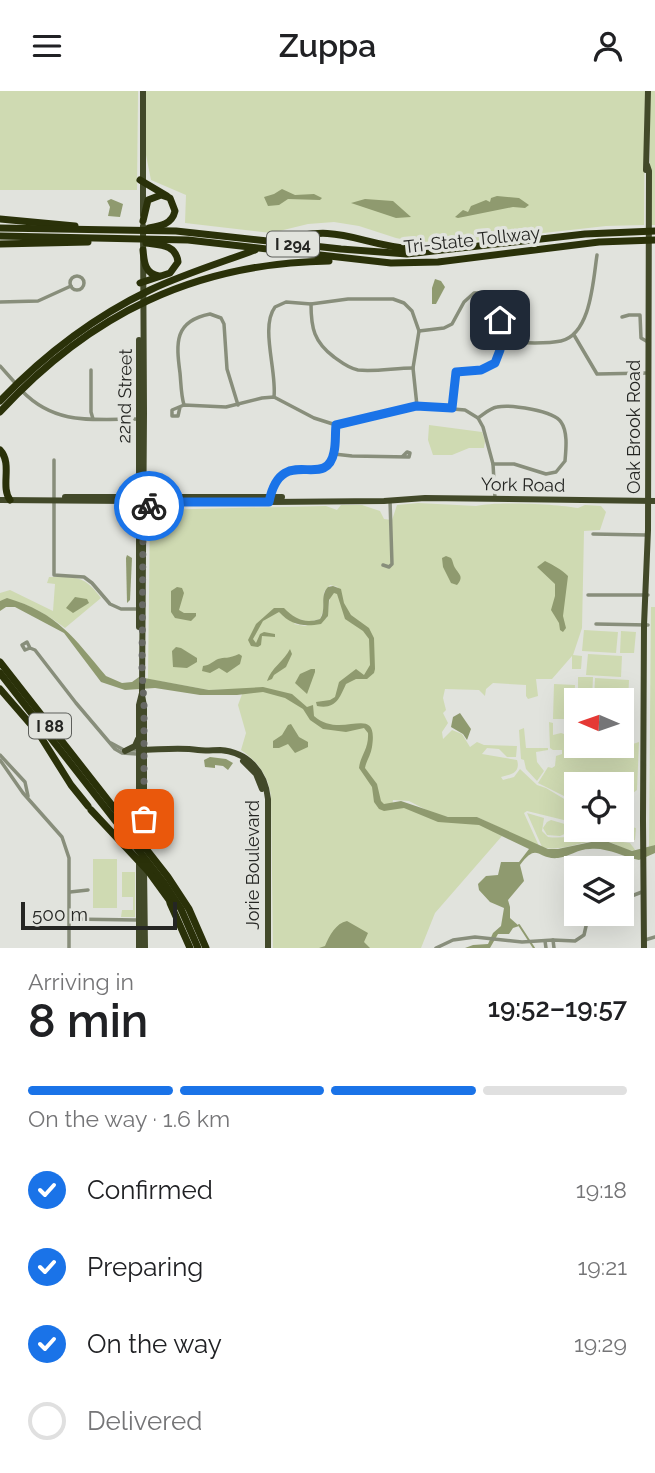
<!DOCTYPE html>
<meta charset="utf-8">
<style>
body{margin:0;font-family:Raleway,sans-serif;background:#f2f2f2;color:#202124;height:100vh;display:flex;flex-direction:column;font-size:26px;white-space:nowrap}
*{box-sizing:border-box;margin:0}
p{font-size:23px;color:#757577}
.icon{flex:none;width:38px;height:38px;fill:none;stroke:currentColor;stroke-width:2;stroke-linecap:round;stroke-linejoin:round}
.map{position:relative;height:857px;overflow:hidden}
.details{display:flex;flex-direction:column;background:#fff;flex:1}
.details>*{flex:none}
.needle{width:46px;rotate:272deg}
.buttons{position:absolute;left:564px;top:597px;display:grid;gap:14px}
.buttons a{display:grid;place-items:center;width:70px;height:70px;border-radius:0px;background:#fff;box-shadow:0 7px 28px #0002;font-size:35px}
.scale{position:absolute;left:21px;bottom:18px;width:156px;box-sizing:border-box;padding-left:7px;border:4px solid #252623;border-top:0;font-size:19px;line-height:24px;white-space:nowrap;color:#252623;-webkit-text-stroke:5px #e1e3dd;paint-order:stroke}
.pin{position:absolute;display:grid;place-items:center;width:60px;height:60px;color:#fff;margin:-30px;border-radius:14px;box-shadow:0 4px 10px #0006}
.courier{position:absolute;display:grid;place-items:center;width:70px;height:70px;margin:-35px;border:5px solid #1a73e8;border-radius:50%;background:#fff;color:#222;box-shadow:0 2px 9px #0007}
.summary em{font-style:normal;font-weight:600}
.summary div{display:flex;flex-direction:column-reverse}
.summary{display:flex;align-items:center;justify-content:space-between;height:119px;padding:0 28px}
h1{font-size:46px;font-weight:600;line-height:52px}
.bar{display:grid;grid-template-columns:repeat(4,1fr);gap:10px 7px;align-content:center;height:84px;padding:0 28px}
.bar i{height:9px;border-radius:5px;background:#e0e0e0}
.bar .on{background:#1a73e8}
.bar p{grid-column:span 4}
ol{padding:0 28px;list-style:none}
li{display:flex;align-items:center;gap:21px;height:77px}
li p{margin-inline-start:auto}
li .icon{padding:7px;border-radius:50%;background:#1a73e8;color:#fff;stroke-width:4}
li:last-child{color:#757577}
li i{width:38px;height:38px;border:4px solid #e0e0e0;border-radius:50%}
header{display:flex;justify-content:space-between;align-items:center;height:91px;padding:0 28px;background:#fff;font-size:32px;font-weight:600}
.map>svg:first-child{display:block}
.green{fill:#cfdab2;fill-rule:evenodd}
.water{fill:#8f9a6f}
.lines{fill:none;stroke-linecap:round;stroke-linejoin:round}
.stream{stroke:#8f9a6f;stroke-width:2}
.minor{stroke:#888e7b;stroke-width:3.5}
.major{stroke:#424929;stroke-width:6}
.highway{stroke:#2a3109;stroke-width:7}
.done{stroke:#676864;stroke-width:7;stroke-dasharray:0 12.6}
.route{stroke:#1a73e8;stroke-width:9}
.labels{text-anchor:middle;stroke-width:7;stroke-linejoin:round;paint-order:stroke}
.shield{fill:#e1e3dd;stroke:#5d5f5b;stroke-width:2}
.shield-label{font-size:16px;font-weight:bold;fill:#252623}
.street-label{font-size:18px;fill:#252623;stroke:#e1e3dd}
</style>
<header><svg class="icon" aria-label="menu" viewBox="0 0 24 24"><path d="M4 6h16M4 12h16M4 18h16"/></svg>Zuppa<svg class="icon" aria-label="person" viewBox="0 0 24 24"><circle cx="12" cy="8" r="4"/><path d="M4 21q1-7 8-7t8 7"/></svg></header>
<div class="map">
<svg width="655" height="857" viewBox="0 0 655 857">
<rect width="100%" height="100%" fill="#e1e3dd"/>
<!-- green -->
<g class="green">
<polygon points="0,0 138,0 137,99 0,99"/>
<polygon points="146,0 645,0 644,134 606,135 456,152 426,153 396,147 359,135 334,131 308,133 271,142 185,132 186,104 151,89 146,64"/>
<rect x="650" y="0" width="5" height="134"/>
<polygon points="429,334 482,341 485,350 484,357 469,357 452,364 433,364 428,349"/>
<path d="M418,412l58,3c18,-5 82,-2 102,2l7,-3 16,1 5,6 -6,18 -16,1 -2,97 -9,27 9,1 -1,13h-9v-13l-20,23h-16l2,17 -10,3 -2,-3v-11l-33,-2 -7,6 -1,7 -6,-6 -34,-1 -2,9 3,12 -3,3 5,10 -6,9 1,7 9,-9 10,4 8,13 7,-5 7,3 33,1 -1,11h-9l-8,-8 -12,-1 -5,6 35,6c4,13 -7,15 -16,17l2,3 11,-3 6,-8 17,16 9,3 30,18v17l-49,-12 -3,2 15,33 -62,-29h-29l-14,-3 -25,-13 -16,-1 -1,8 12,-1 76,17 22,12 -67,77 -14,35h-148l-2,-151c-2,-21 -13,-35 -30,-47l5,-17 -8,-28 6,-16 -35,1 -61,-11 2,-169 176,-4 11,4 4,-5h21l18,6 4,8 8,1 5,-15zM330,494l8,2 -8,10 -3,21 -22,8 -11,-2 6,-5 7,3 13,-3 3,-8 1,-19z"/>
<path d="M49,486c28,0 35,-2 52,21l-36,30c-14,-11 -49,-33 -65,-27v-8l10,-3 43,21 2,-27 -8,-1z"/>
<polygon points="651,516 655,516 655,754 649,756"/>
<polygon points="584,539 618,541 616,562 582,560"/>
<polygon points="621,540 636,541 634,562 620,562"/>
<polygon points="588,563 622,565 621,586 586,584"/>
<polygon points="578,586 593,586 592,608 578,607"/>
<polygon points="595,587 629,589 628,611 594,609"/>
<polygon points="554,593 575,594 574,628 553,628"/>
<polygon points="549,631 553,632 553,644 561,642 576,647 576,654 591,655 611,660 639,651 637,699 625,708 625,724 621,723 621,693 576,693 576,711 538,692 548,676 552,677 555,675 556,665 562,663 562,659 553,659 550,657"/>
<polygon points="524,637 526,657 548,657 548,659 536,661 537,671 544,680 537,690 526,678 524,669 521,668 519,639"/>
<path d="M527,722l17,5 -2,13 6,6c21,3 48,-7 70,-7l5,12 7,1 6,8c-13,0 -21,-9 -32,-10 -21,-2 -40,12 -62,6z"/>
<polygon points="551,729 568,734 569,741 560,745 547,744 543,737 547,731"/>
<polygon points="621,729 627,735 636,737 635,749 625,749"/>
<rect x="93" y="768" width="24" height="49"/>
<polygon points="122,781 135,781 135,826 121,826 122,819 133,819 133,806 122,806"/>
</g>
<!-- water -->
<g class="water">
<polygon points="282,98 295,104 314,103 322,107 320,109 288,108 279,114 268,115 264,106 274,103"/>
<polygon points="497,105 519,107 529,114 525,117 513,116 458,127 455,126 463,119 468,121 471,115 486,109 490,111 491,107"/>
<polygon points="111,108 123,113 120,126 108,125 110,116 107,110"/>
<polygon points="365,108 393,110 411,126 396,127 351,112"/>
<polygon points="435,188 441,190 445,196 436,213 432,213 432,197"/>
<polygon points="127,464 132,467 130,509 127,512 126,467"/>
<path d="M446,465l5,2c2,3 2,6 3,8 4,8 11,10 3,19l-6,-2 -8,-16 -1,-9z"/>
<path d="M545,470c8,4 16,8 23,15l-5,40 3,12 -3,4 -3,-2 -1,-7 -8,-13 4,-14v-12l-18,-17z"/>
<path d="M333,495l8,3 3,14 7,12 18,13 5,10 1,31 -1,4 -7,6h-11l-10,5c-6,13 -10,26 -29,22l-1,-4 14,-2 5,-3 4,-15 17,-13 8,6 6,-10 -1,-26 -6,-8 -18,-12 -8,-25 -3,-1 -5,7 -1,16 -7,8c-18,3 -30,1 -42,-12l-16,9 -10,18 3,4 4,-9 4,-2 11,2v3l-13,-1 -1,9 -3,2 -7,-1 -3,-6 8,-16 18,-16h10c11,11 21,16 36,11 7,-10 -1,-23 8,-32z"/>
<polygon points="177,496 182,497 184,502 179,519 184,522 196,522 196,525 191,530 175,527 171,521 171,500"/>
<polygon points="75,506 87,508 89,512 73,522 66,517"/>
<path d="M7,507c51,15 67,40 99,78l16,7 10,-1 7,-5 70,13 54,-3 29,7 15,13 6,-2 1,11c28,25 65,-15 58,31 -1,8 -6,14 -7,21l12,16 4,17 3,3 17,-3 47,16h29l71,32h10l38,-8h10l26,10 23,-6v8l-16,7c-16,-3 -32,-13 -49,-11 -12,0 -22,8 -32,9 -21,2 -20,-17 -38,7l4,16 -16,19 2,7v11l9,8 -6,2 -4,6h-11l-8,14h-25l8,-3 15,-1 5,-11 8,-7 3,-18 -14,-6 -11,-12 -1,-6 8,-8 12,-1 3,-13h18l10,-13 -50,-24 -41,-3 -34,-14 -20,3 -5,-2 -5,-7 -2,-15 -13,-19c1,-12 10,-19 9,-35l-4,-5 -18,4 -23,-3 -13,-9 -7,-11 -18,-11 -22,-6 -26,3h-37l-45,-7 -30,2 -24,-8 -37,-49 -49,-26h-9l-6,4v-10z"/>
<polygon points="176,556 181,557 197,567 197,571 187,577 173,576 172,560"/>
<path d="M290,558l2,5 -6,13 -12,8 -2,4 -5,2c4,-13 17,-20 23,-32z"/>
<path d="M239,563l3,2 -2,8 -13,9 -8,-5 -9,5 -8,-2 1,-5c7,-1 9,-4 15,-7 6,-2 11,0 21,-5z"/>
<polygon points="311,578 315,578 315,581 307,603 295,592 300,583"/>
<polygon points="460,622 471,638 467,649 463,643 451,636 453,626"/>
<polygon points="291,633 299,646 308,651 308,656 295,662 288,653 279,657 273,657 273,650 282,644 288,634"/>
<polygon points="210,666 226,668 233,672 228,679 223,675 215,674 215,677 205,676 204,669"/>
<path d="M347,830l21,12 -4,9 6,6h-51l6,-2c4,-10 11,-23 22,-25z"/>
</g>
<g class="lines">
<!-- stream -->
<polyline class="stream" points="519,834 534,857"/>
<!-- minor -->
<g class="minor">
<circle cx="77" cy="192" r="7"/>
<polyline points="0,211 38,210 71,195"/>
<path d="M311,213c0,24 3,38 23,53 7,5 14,11 24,13 17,2 37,-2 55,-2"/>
<polyline points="622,226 629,224 640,224 641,247 648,251"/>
<path d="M419,240l25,-3 8,-4 12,-22 10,-9 25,-1v63c-10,20 -25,13 -43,17l-4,36"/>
<polyline points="574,244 597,283 648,282"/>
<path d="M500,251c19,0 42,3 61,-1 30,-7 32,-60 36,-86"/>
<polyline points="0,275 17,294"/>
<polyline points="91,279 91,321 93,328"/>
<path d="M22,300c34,35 72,28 117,28"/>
<path d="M274,306c3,-26 -14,-70 1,-90l11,-5 25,2 37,-5h45l11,4 8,8 7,20 -6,37 4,38"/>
<path d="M184,314c-3,-10 -3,-22 -4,-32 -4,-30 -6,-52 30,-59l11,4 3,6 3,45 11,36"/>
<polyline points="180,316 178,325 172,325 172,319 184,314 226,316 262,307 274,306 314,327 336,334 417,315 465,319 478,327 483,336 493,373 495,407"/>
<path d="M478,327c6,-4 12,-10 19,-11 14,-3 57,4 64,15 7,10 5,27 4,39l-9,11 -10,2 -32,-10h-21"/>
<polyline points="334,363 352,365 409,366 410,362 407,361 403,365"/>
<polyline points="54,369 54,484 84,486 92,492 110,513 121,518 137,518"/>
<path d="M270,405c10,-51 56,-4 64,-43 2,-9 1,-19 2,-28"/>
<polyline points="593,443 646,444"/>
<polyline points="383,474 389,476 392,473 390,409"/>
<polyline points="588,504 648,504"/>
<polyline points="596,533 648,534"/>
<polyline points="30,557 25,559 22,554 27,551 30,557 35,559 76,612 115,658 122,662 137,663"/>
<polyline points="111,652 124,659 139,659"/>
<polyline points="0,664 25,691 28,705"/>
<polyline points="0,669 23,702 62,746 69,767 69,857"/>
<polyline points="70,801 88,799"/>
<polyline points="621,809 642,801"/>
<polyline points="70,828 137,829"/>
<polyline points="553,849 554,857"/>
<polyline points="645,849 655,846"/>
<polyline points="545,850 546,857"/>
<polyline points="436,857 453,849 475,846 522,851 553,849 575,850 584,844 589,822"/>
</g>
<!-- major -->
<g class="major">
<polyline points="646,79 648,0"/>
<polyline points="143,124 143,0"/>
<polyline points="65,406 282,406"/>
<polyline points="0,409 269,411 384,410 425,407 655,410"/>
<polyline points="139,536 139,249"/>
<polyline points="142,604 144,615 144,758"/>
<path d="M139,659c19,0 40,-3 59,0 7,1 15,0 22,0 28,2 45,21 48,49v149"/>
<polyline points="125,660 135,655 138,648"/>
<polyline points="243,670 256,683 262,698"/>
<polyline points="139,750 139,614 142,602 144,322 143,135"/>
<polyline points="139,768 139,857"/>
<polyline points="144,775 145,857"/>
<polyline points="644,857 643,730 644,534 648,439 649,80 647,74"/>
</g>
<!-- highway -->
<g class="highway">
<polyline points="140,89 167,105"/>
<polyline points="0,128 75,135"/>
<path d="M143,130l5,-21 13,-5 9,3 5,13c-3,13 -14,15 -26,17"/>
<polyline points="0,137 176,140 341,158 407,163 585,143 655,140"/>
<polyline points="0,145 188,149 391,172 438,171 599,151 655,149"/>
<path d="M280,150c60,-20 79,5 135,8"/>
<polyline points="0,153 88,151"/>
<path d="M143,159c1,12 2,24 16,26"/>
<path d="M140,192l30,-10 8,-11c-2,-18 -18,-17 -32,-19"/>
<path d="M0,310c43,-45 94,-84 150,-111 34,-16 70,-27 105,-40"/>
<path d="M0,321c90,-98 195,-149 329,-151"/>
<path d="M0,359c13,14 0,36 10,50"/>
<polyline points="0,571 168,786 189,818 206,857"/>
<polyline points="0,582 164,792 181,818 198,857"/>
<polyline points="0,598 39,643 71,694 88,715"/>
<polyline points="91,719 148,780 172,813"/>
<polyline points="170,812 190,857"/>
</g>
</g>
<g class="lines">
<!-- done -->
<polyline class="done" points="144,728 144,613 142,579 143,435 149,415"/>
<!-- route -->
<path class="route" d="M149,415l6,-4h114c12,-61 57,-9 65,-50 2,-8 1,-18 2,-27l80,-19 36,2 4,-36 25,-2 14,-7 5,-13v-30"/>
</g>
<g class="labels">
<!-- shield labels -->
<g class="shield">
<rect x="267" y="140.5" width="52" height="25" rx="5"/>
<rect x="29" y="622.5" width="42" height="25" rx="5"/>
</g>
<g class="shield-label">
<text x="293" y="159">I 294</text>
<text x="50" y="641">I 88</text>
</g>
<!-- street labels -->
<g class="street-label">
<text transform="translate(472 149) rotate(-6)" y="6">Tri-State Tollway</text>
<text transform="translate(125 305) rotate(-89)" y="6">22nd Street</text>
<text transform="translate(634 336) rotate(-90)" y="6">Oak Brook Road</text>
<text transform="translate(523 394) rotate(1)" y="6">York Road</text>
<text transform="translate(253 774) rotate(-90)" y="6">Jorie Boulevard</text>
</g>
</g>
</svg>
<div class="buttons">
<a><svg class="needle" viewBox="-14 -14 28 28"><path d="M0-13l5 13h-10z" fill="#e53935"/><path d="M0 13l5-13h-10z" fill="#757577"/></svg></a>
<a><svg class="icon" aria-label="locate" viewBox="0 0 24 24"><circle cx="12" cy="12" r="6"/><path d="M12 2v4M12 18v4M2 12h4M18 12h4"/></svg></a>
<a><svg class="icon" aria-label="layers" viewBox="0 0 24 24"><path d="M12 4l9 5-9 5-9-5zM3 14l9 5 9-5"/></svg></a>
</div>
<div class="scale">500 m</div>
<div class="pin" style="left:144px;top:728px;background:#ea580c"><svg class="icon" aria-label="bag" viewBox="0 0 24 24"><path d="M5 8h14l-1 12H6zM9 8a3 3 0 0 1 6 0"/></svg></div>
<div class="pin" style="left:500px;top:229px;background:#1f2937"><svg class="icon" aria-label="home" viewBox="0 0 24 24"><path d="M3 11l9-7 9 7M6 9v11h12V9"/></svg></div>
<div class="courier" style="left:149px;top:415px"><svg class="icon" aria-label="bike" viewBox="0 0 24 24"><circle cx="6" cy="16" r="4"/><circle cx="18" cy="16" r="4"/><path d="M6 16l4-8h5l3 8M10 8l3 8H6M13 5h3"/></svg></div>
</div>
<section class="details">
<div class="summary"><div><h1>8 min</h1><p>Arriving in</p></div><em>19:52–19:57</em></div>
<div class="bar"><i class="on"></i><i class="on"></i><i class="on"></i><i></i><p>On the way · 1.6 km</p></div>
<ol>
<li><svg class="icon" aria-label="check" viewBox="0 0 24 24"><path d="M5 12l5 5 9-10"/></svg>Confirmed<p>19:18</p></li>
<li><svg class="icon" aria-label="check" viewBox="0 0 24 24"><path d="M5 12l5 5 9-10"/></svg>Preparing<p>19:21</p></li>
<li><svg class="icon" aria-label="check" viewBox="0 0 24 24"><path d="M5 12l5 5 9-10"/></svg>On the way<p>19:29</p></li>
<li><i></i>Delivered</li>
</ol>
</section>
